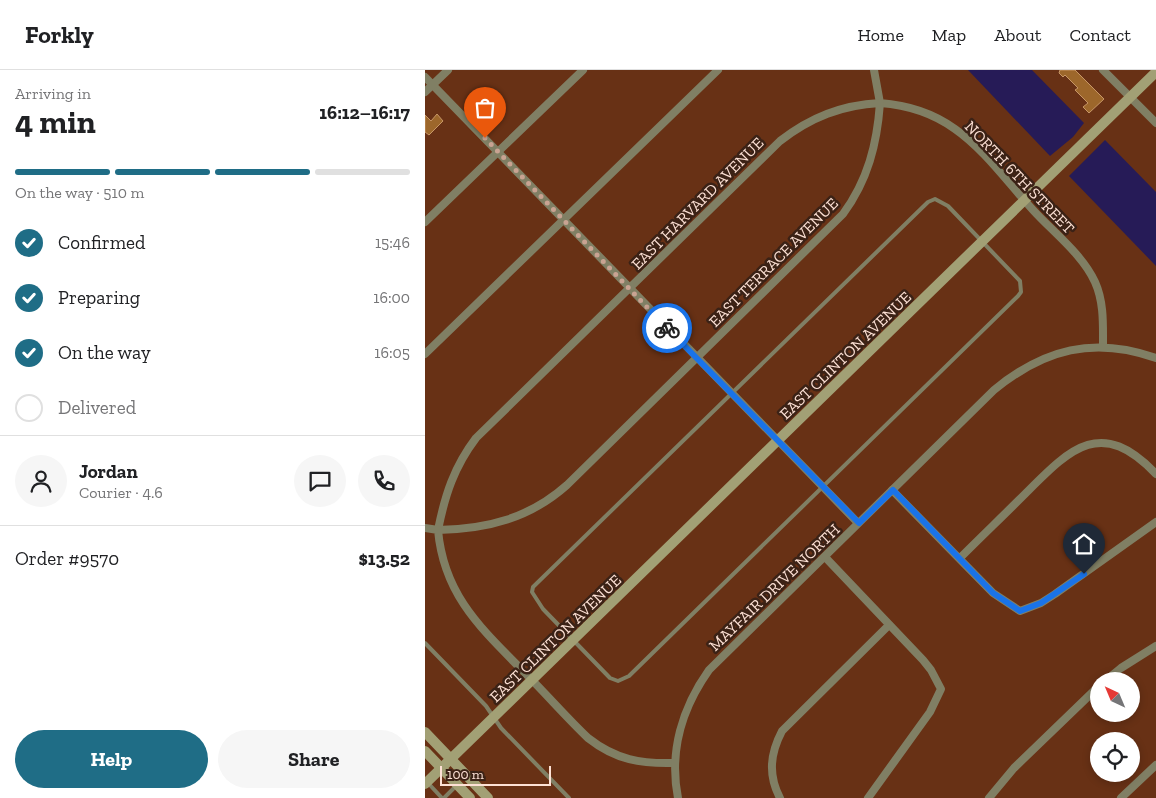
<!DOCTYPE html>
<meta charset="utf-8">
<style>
body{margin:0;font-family:"Zilla Slab",serif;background:#f6f6f6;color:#202124;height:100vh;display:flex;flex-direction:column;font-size:19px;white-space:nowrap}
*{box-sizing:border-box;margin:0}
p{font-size:16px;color:#757577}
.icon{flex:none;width:28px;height:28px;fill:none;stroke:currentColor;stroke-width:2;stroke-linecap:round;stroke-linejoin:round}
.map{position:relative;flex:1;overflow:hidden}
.details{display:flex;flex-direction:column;background:#fff;width:425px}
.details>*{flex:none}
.needle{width:32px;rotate:316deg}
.fabs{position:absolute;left:665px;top:602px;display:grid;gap:10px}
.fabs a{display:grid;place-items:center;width:50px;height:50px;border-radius:50%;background:#fff;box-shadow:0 2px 8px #0003;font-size:25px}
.scale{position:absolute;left:15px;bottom:12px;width:111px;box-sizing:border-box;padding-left:5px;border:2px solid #fde1d5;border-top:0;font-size:14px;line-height:18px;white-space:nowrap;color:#fde1d5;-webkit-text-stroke:4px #3b2216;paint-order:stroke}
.pin{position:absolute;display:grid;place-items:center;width:42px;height:42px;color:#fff;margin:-51px -21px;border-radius:50% 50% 50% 0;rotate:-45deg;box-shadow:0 0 5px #0007}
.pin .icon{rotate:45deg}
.courier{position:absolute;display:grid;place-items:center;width:50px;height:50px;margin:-25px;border:4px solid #1a73e8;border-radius:50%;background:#fff;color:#222;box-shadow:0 1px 6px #0007}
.summary em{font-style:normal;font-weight:700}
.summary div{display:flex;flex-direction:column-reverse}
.summary{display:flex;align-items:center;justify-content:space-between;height:85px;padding:0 15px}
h1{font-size:32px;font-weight:700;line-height:38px}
.bar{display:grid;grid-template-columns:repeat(4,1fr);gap:8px 5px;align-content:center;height:60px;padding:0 15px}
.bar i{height:6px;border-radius:4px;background:#e0e0e0}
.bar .active{background:#1f6d86}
.bar p{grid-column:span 4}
.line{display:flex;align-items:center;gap:12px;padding:0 15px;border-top:1px solid #e0e0e0}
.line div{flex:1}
.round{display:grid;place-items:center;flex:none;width:52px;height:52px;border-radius:26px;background:#f6f6f6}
ol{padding:0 15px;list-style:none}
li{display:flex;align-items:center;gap:15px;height:55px}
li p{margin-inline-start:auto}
li .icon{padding:5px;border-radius:50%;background:#1f6d86;color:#fff;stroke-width:4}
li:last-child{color:#757577}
li i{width:28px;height:28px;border:2px solid #e0e0e0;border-radius:50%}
.button{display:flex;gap:10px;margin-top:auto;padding:10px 15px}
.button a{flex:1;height:58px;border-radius:30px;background:#1f6d86;color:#fff;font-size:20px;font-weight:700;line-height:58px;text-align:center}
.button a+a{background:#f6f6f6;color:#202124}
header{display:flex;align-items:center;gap:30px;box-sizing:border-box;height:70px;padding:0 25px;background:#fff;border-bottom:1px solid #e0e0e0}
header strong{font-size:24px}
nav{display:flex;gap:28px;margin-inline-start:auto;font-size:18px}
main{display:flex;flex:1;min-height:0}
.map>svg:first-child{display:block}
.water{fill:#261b57}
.building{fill:#9d672b;stroke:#c79666}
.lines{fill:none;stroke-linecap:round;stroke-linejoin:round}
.lane{stroke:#807f64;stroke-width:4}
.street{stroke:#807f64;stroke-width:8}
.secondary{stroke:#a2a075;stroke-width:10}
.done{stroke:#c9a392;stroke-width:5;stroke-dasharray:0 9}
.route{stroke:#1a73e8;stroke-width:6}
.labels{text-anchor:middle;stroke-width:5;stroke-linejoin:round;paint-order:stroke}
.street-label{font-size:16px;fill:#fde1d5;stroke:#3b2216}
</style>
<header>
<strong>Forkly</strong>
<nav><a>Home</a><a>Map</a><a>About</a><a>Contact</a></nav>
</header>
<main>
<section class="details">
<div class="summary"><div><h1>4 min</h1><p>Arriving in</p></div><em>16:12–16:17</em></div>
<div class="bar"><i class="active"></i><i class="active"></i><i class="active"></i><i></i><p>On the way · 510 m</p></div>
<ol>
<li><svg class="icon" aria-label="check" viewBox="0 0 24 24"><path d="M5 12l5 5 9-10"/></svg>Confirmed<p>15:46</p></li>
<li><svg class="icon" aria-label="check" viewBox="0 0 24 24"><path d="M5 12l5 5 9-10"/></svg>Preparing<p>16:00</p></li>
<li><svg class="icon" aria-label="check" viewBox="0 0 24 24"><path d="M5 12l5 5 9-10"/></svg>On the way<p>16:05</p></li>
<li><i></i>Delivered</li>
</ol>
<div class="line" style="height:90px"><a class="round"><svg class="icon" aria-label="person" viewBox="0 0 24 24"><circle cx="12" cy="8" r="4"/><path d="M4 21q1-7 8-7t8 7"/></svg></a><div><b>Jordan</b><p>Courier · 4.6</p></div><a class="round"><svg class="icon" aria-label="chat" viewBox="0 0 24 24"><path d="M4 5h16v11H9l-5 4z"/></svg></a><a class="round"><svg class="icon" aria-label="phone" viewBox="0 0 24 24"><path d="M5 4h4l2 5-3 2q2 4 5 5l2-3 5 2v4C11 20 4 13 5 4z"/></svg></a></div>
<div class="line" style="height:65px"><div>Order #9570</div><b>$13.52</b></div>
<div class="button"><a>Help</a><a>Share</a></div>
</section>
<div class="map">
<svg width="731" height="728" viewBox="0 0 731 728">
<rect width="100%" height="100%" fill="#683115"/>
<!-- water -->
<g class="water">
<polygon points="543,0 607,0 659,53 648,67 625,86"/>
<polygon points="680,70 731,122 731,196 644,106"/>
</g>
<!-- building -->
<g class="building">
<polygon points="635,0 650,0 679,29 664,43 658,37 663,33 650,20 653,18 640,5 638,7 634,3"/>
<polygon points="12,44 18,51 4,65 0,62 0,45 6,51"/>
</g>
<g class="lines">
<!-- lane -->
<g class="lane">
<polygon points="510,129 523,136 595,211 596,222 593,226 204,606 193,611 185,608 118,539 107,522 108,517 503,132"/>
<polyline points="0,573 61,636 76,658 144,728"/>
<polyline points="3,713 17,728"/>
<polyline points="19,728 31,716"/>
</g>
<!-- street -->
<g class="street">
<path d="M449,0l6,33c27,2 53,10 75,26 30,21 53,54 78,81 21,23 49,44 62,72 9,20 8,42 8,63"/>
<polyline points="678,0 731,53"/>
<polyline points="0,7 433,453"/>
<polyline points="0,22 23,0"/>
<path d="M455,33c-3,41 -12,77 -37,111l-276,271c-37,33 -79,44 -129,45 7,-35 16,-63 38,-92l304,-297c31,-24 62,-36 100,-38z"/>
<polyline points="0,152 158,0"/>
<polyline points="0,284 293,0"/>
<polyline points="467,420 568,523 595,541 616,533 630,524 731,452"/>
<path d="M0,458l13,2c6,67 45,100 89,145 21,21 40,43 61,63 28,22 53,26 87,25"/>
<polyline points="400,487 498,590 506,600 516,619 505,642 443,728"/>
<path d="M535,488c22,-22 44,-43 66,-65 44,-44 75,-77 130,-19"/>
<polyline points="680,611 696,598 731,576"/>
<path d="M253,728c-9,-46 4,-90 31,-128l285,-280c50,-41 100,-54 162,-32"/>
<path d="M355,728c-12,-23 -10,-44 2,-67l107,-106"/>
<polyline points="564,728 589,698 674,616"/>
<polyline points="696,728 731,695"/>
</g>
<!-- secondary -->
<g class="secondary">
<polyline points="0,662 63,728"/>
<polyline points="0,681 45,728"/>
<polyline points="0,714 731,2"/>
</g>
</g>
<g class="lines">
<!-- done -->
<polyline class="done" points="60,68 242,258"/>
<!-- route -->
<polyline class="route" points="242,258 434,453 468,420 568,523 595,541 616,533 659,504"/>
</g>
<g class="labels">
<!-- street labels -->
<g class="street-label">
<text transform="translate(595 107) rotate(46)" y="6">NORTH 6TH STREET</text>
<text transform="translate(272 133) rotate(-45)" y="6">EAST HARVARD AVENUE</text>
<text transform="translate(348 192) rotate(-45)" y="6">EAST TERRACE AVENUE</text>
<text transform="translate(420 285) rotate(-44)" y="6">EAST CLINTON AVENUE</text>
<text transform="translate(349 517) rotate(-44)" y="6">MAYFAIR DRIVE NORTH</text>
<text transform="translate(130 568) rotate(-44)" y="6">EAST CLINTON AVENUE</text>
</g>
</g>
</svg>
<div class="fabs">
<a><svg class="needle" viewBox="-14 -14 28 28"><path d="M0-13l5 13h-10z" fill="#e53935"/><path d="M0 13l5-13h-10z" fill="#757577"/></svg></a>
<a><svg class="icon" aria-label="locate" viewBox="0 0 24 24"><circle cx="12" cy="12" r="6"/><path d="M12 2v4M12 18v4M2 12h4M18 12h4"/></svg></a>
</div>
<div class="scale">100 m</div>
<div class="pin" style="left:60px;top:68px;background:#ea580c"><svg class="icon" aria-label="bag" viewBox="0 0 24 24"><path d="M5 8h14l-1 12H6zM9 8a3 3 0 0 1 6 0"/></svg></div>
<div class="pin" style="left:659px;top:504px;background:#1f2937"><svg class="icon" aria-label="home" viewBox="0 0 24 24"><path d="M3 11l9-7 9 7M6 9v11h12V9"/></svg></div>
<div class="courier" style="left:242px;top:258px"><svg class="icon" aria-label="bike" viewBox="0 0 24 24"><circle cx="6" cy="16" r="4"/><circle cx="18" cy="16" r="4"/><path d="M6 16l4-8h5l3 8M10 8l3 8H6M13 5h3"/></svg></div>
</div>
</main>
